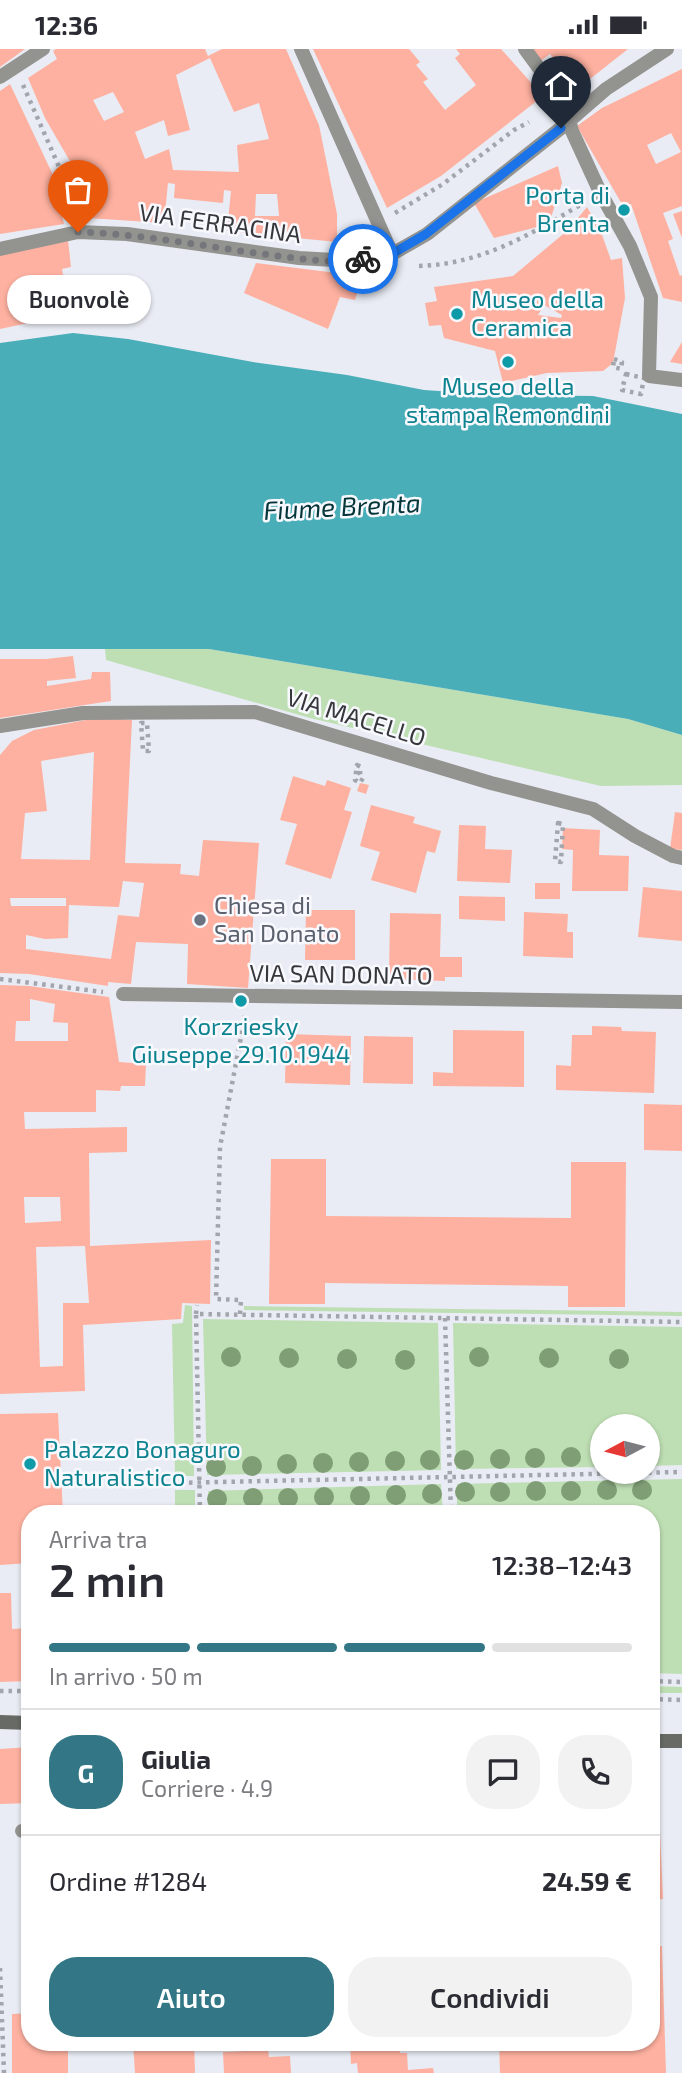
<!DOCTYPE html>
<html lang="it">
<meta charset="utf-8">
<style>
body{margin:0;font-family:"Exo 2",sans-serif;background:#f2f2f3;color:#2b2b33;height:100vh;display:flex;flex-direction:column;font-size:26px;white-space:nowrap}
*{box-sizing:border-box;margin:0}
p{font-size:23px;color:#7c7c81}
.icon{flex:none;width:38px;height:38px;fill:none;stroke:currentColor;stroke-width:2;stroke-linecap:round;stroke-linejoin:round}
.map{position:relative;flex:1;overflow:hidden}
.sheet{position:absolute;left:21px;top:1456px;width:639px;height:546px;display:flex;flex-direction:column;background:#fff;border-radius:28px;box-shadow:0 2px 5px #0004}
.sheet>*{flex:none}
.needle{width:46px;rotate:263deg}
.buttons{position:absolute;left:590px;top:1365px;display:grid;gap:14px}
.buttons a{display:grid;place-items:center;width:70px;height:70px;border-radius:50%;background:#fff;box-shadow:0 2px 5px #0004;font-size:35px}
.pin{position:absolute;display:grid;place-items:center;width:60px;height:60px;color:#fff;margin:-72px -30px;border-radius:50% 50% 50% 0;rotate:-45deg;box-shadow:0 0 7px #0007}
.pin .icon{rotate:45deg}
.courier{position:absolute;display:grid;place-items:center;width:70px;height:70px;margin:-35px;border:5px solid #1a73e8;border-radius:50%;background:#fff;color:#222;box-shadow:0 2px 9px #0007}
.bubble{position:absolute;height:49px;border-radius:24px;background:#fff;box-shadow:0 2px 5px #0004;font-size:23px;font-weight:600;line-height:49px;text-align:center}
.summary em{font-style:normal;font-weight:600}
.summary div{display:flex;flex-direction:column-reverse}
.summary{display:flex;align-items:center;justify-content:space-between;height:119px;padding:0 28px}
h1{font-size:46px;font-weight:600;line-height:52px}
.bar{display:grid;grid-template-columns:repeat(4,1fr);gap:10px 7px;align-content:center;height:84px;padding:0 28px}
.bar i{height:9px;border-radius:5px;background:#e1e1e2}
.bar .active{background:#337786}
.bar p{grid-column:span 4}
.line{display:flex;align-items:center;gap:18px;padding:0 28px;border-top:2px solid #e1e1e2}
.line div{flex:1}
.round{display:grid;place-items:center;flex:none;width:74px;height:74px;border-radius:28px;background:#f2f2f3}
.button{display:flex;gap:14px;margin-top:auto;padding:14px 28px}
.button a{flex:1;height:80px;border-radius:28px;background:#337786;color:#fff;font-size:28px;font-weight:600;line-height:80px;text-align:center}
.button a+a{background:#f2f2f3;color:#2b2b33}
.status{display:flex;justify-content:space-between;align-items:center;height:49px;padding:0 35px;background:#fff;direction:ltr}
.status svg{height:19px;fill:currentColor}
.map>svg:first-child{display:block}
.green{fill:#bedeb3}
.water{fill:#49aeb8}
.building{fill:#feb1a0;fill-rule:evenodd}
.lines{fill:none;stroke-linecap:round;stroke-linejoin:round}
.path{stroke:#a2a5ab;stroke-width:4.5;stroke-dasharray:3.5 5;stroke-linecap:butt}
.lane{stroke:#939490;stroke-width:14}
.street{stroke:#939490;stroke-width:14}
.secondary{stroke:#686a65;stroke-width:14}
.street-bridge{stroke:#939490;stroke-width:14}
.tree{fill:#7f9e76}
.done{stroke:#75767b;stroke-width:7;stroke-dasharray:0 12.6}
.route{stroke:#1a73e8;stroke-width:9}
.culture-dot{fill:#0f9aa8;stroke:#f8f9fe;stroke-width:2.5}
.worship-dot{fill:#6b7280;stroke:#f8f9fe;stroke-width:2.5}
.labels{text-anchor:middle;stroke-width:5;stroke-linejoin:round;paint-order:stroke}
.culture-label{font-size:24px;fill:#0d838f;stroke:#f8f9fe;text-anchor:start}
.street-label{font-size:24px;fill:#36373a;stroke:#f8f9fe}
.worship-label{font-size:24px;fill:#5b616d;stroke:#f8f9fe;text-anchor:start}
.water-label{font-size:26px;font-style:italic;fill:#033539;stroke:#f8f9fe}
</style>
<div class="status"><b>12:36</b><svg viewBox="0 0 49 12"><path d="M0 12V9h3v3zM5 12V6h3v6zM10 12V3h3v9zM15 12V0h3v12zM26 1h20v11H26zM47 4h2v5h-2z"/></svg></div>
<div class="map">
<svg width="682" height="2024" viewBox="0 0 682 2024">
<rect width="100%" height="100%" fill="#e9ecf4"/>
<!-- green -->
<g class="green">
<polygon points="105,600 209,600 628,670 682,686 682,736 601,737 310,669 106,611"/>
<polygon points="185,1256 192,1257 194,1427 175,1427 172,1275 183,1274"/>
<polygon points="244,1257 682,1263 682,1267 244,1261"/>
<polygon points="203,1270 438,1274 441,1421 207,1426"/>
<polygon points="453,1274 682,1278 682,1416 648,1417 648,1377 602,1377 602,1418 456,1420"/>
<polygon points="682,1430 682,1625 651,1624 651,1465 457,1465 457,1435"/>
<polygon points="441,1435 443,1465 208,1465 208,1442"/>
<rect x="175" y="1441" width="20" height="24"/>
<polygon points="651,1637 682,1638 682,1644 651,1644"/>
</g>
<!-- water -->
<polygon class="water" points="73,284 128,290 253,313 347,326 424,341 498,346 593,347 682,365 682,686 628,670 209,600 0,600 0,294"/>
<!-- building -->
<g class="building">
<polygon points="0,0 25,0 0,18"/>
<path d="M56,0h149l3,7 14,-7h64l33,76 18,89v28l-110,-11 4,-40 -7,-1 -1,13 -49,-5 1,-14 -7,-1 -4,40 -76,-5 -2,-29 -41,-71 -17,-40 29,-19 -4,-8zM210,9l24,54 25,-9 10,36 -32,6 2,27 -66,-2 -4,-21 -24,10 -10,-27 29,-12 4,16 22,-6 -14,-55zM113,43l11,20 -20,9 -11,-21zM256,145h21l2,22h-24z"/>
<polygon points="313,0 409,0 420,13 416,16 428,30 423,33 445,61 476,36 455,9 460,5 456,0 501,0 543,47 441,127 387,159"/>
<polygon points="529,0 628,0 576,41 550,5 539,13"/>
<path d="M682,20v137l-19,7 10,26 -5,2 12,35 2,-1v27l-19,-4 -32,-94 -8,2 -46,-80 25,-18zM671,84l10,19 -25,12 -9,-19z"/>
<polygon points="10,35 53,126 64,175 0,185 0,42"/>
<polygon points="558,117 562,134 549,175 494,189 474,154"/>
<path d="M587,158l14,25 10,28 11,-2 3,40 -12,65 -10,8 -56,2 -44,10 -8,-32 -51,-13 -3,-13 -12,1 -4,-23 12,-2 -3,-14 79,-11 55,-46zM544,256l18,10 -1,3 -23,-3z"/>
<polygon points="682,162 682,189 673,165"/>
<polygon points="68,191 71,218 62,220 70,265 0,280 0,205"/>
<polygon points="256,214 345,225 362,228 355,251 340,248 328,280 244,244"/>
<polygon points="682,293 682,315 670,313"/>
<polygon points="73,607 76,629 47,632 47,637 91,630 92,623 110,623 111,652 0,669 0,610 46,610"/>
<path d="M96,669l36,2 -7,143 56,1 -1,10 19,2 4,-36 56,3 -11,145 -61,-4 1,-40 -52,-2 -5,42 -23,-2v4l-79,-12 -29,-1v-218l12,-14 22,-11zM94,703l-4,108 -69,-1 4,-46 22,-2 -6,-50zM123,832l21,2 -5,34 -21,-2 -7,44 -85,-10v-14l19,4 23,-1 1,-33 50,2zM10,849h56v8h-55z"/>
<polygon points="293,727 325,737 327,731 351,739 344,761 352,763 331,830 285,815 297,775 280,771"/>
<polygon points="360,734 369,736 366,745 357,742"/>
<polygon points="371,756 415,768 413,774 441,782 435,804 427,802 416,844 371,831 380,803 360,797"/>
<polygon points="675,763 682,764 682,801 670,800"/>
<polygon points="459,776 486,777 485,800 512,801 510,834 457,832"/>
<polygon points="563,779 600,781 599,806 629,807 628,842 572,842 573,801 562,800"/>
<rect x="535" y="834" width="25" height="16"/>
<polygon points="643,838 682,842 682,892 638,888"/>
<polygon points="459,847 505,848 505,872 459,870"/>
<polygon points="306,861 355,861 355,911 305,911"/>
<polygon points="524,863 568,865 567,883 573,883 573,909 523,907"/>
<polygon points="390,864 441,865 440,908 462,908 462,928 445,928 445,932 389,930"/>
<path d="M0,936l29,1 80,11 10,65 27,2 -1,22h-24l-1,5 -24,-1v22h-72l1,17 102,-2v25l-38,1 1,93 121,-6 -1,64 -28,-1 -1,16 -98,6 2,66 -85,3zM30,950l25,5 -2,18 15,1v18h-53l1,-20h14zM24,1148h36l1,24 -36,2zM85,1197l4,57h-26v63l-23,1 -4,-120z"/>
<polygon points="592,977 621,978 622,982 656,983 654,1044 556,1041 556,1016 571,1017 572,986 592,986"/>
<polygon points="453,981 524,982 524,1038 433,1037 433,1023 453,1024"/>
<polygon points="286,985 351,987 350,1036 285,1034"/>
<polygon points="364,987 413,988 413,1035 363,1034"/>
<polygon points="644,1055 682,1056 682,1102 644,1101"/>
<polygon points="271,1110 326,1110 326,1167 571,1169 571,1113 626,1113 625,1258 568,1258 568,1237 325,1234 325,1255 269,1255"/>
<polygon points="58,1364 63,1465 30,1465 30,1514 0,1516 0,1365"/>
<polygon points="0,1544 11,1544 12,1580 30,1579 30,1632 0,1633"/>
<polygon points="30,1698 30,1754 0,1755 0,1700"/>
<polygon points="659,1759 663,1850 651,1851 651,1760"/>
<polygon points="30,1811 30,1863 28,1863 23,1812"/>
<polygon points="651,1897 662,1897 666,2024 500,2024 499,1993 651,1993"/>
<polygon points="30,1964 30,1993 68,1993 68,2024 12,2024 12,1965"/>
<polygon points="133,1993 194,1993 195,2024 135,2024"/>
<polygon points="350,1993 400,1993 400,2004 407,2004 408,2021 433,2019 434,2024 358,2024 357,2014 351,2015"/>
<polygon points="268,2001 269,2008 290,2007 291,2024 224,2024 223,2003"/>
</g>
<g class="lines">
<!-- path -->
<g class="path">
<polyline points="23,36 71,145 75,164"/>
<polyline points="395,164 443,135 514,81 529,73"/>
<path d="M419,217c63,-2 110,-31 163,-62"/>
<polygon points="614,310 622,313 621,320 613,318"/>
<polygon points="626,325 644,329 641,345 622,341"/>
<polygon points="141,674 147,674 149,702 143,702"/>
<polygon points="357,716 361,718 360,725 363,729 360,734 355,731"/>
<polygon points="558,774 563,775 561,813 555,812"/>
<polyline points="0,930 103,943"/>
<polyline points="196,1265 197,1256"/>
<polyline points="240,1265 241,1251 216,1250 220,1098 245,967"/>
<polyline points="445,1269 451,1465"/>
<polyline points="172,1434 682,1423"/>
<polyline points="200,1465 196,1265 682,1273"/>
<polyline points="651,1632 682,1633"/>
<polyline points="0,1642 30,1642"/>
<polyline points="651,1650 682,1651"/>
<polyline points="0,1919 4,2024"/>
</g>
<!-- lane -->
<polyline class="lane" points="22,1782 30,1781"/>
<!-- street -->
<g class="street">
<polyline points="301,0 392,205"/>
<polyline points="525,0 565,55 572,82 600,143 630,197 651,248 649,327 682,331"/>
<polyline points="0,28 43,0"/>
<polyline points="576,66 606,40 667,0"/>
<polyline points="0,200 78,183 127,185 299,209 351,212 392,205 427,185 561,79"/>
<polyline points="0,677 83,664 255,663 491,734 593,760 635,787 673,807 682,809"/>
<polyline points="123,945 682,953"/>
</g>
<!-- secondary -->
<g class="secondary">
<polyline points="0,1673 30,1674"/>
<polyline points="651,1692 682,1692"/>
</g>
<!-- street-bridge -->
<polyline class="street-bridge" points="561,79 576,66"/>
</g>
<!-- trees -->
<g class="tree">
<circle cx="231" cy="1308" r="10"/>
<circle cx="479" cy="1308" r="10"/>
<circle cx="289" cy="1309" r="10"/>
<circle cx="549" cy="1309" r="10"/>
<circle cx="347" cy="1310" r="10"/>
<circle cx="619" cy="1310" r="10"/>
<circle cx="405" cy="1311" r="10"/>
<circle cx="571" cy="1408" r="10"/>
<circle cx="535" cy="1409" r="10"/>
<circle cx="500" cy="1410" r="10"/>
<circle cx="430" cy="1411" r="10"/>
<circle cx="464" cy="1411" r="10"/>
<circle cx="395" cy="1412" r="10"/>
<circle cx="359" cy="1413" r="10"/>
<circle cx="323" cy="1414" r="10"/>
<circle cx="287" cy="1415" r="10"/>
<circle cx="252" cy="1417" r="10"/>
<circle cx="216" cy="1418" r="10"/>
<circle cx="607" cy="1441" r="10"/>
<circle cx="642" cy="1441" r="10"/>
<circle cx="536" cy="1442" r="10"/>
<circle cx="571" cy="1442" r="10"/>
<circle cx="465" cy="1443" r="10"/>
<circle cx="500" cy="1443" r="10"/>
<circle cx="432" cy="1445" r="10"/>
<circle cx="396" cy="1446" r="10"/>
<circle cx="360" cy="1447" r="10"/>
<circle cx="324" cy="1448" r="10"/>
<circle cx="253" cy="1449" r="10"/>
<circle cx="288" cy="1449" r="10"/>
<circle cx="217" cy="1450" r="10"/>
</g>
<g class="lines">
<!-- done -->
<path class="done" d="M78,183c66,2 129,15 193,23 30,4 63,9 92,4"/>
<!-- route -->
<polyline class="route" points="363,210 392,205 426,185 561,79"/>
</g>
<!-- markers -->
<g class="culture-dot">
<circle cx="624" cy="161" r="7"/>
<circle cx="457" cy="265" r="7"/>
<circle cx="508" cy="313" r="7"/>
<circle cx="241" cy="952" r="7"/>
<circle cx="30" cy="1415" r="7"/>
</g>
<circle class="worship-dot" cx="200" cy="871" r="7"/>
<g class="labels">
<!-- culture labels -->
<g class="culture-label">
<text x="610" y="155" text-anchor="end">Porta di<tspan x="610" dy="28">Brenta</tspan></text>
<text x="471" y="259">Museo della<tspan x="471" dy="28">Ceramica</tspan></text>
<text x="508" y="346" text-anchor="middle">Museo della<tspan x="508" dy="28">stampa Remondini</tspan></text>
<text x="241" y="986" text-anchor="middle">Korzriesky<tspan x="241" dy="28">Giuseppe 29.10.1944</tspan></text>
<text x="44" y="1409">Palazzo Bonaguro<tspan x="44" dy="28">Naturalistico</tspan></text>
</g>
<!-- street labels -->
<g class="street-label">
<text transform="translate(220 175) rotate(8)" y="8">VIA FERRACINA</text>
<text transform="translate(356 669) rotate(17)" y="8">VIA MACELLO</text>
<text transform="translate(341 926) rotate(1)" y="8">VIA SAN DONATO</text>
</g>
<!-- worship labels -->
<g class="worship-label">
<text x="214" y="865">Chiesa di<tspan x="214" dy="28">San Donato</tspan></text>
</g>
<!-- water labels -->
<g class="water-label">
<text transform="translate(342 458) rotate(-3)" y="9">Fiume Brenta</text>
</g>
</g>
</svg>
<div class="buttons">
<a><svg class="needle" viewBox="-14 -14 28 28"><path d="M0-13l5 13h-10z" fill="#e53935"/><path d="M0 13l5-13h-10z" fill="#7c7c81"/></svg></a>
</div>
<div class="pin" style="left:78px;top:183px;background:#ea580c"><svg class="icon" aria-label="bag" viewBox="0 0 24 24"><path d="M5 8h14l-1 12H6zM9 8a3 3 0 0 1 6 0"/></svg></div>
<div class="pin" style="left:561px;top:79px;background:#1f2937"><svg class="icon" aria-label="home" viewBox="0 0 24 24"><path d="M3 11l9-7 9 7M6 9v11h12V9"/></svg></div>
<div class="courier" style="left:363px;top:210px"><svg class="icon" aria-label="bike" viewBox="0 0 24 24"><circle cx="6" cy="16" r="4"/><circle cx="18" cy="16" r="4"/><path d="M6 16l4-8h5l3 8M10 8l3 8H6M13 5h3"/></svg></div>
<div class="bubble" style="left:7px;top:226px;width:144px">Buonvolè</div>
<section class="sheet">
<div class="summary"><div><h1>2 min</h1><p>Arriva tra</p></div><em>12:38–12:43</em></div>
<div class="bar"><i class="active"></i><i class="active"></i><i class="active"></i><i></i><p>In arrivo · 50 m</p></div>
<div class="line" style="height:126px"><b class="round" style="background:#337786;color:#fff">G</b><div><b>Giulia</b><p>Corriere · 4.9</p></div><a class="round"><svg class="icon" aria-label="chat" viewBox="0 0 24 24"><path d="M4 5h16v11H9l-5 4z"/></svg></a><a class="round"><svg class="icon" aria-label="phone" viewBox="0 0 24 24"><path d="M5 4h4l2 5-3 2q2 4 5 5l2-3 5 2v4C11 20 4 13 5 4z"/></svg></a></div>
<div class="line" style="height:91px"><div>Ordine #1284</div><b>24.59 €</b></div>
<div class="button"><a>Aiuto</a><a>Condividi</a></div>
</section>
</div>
